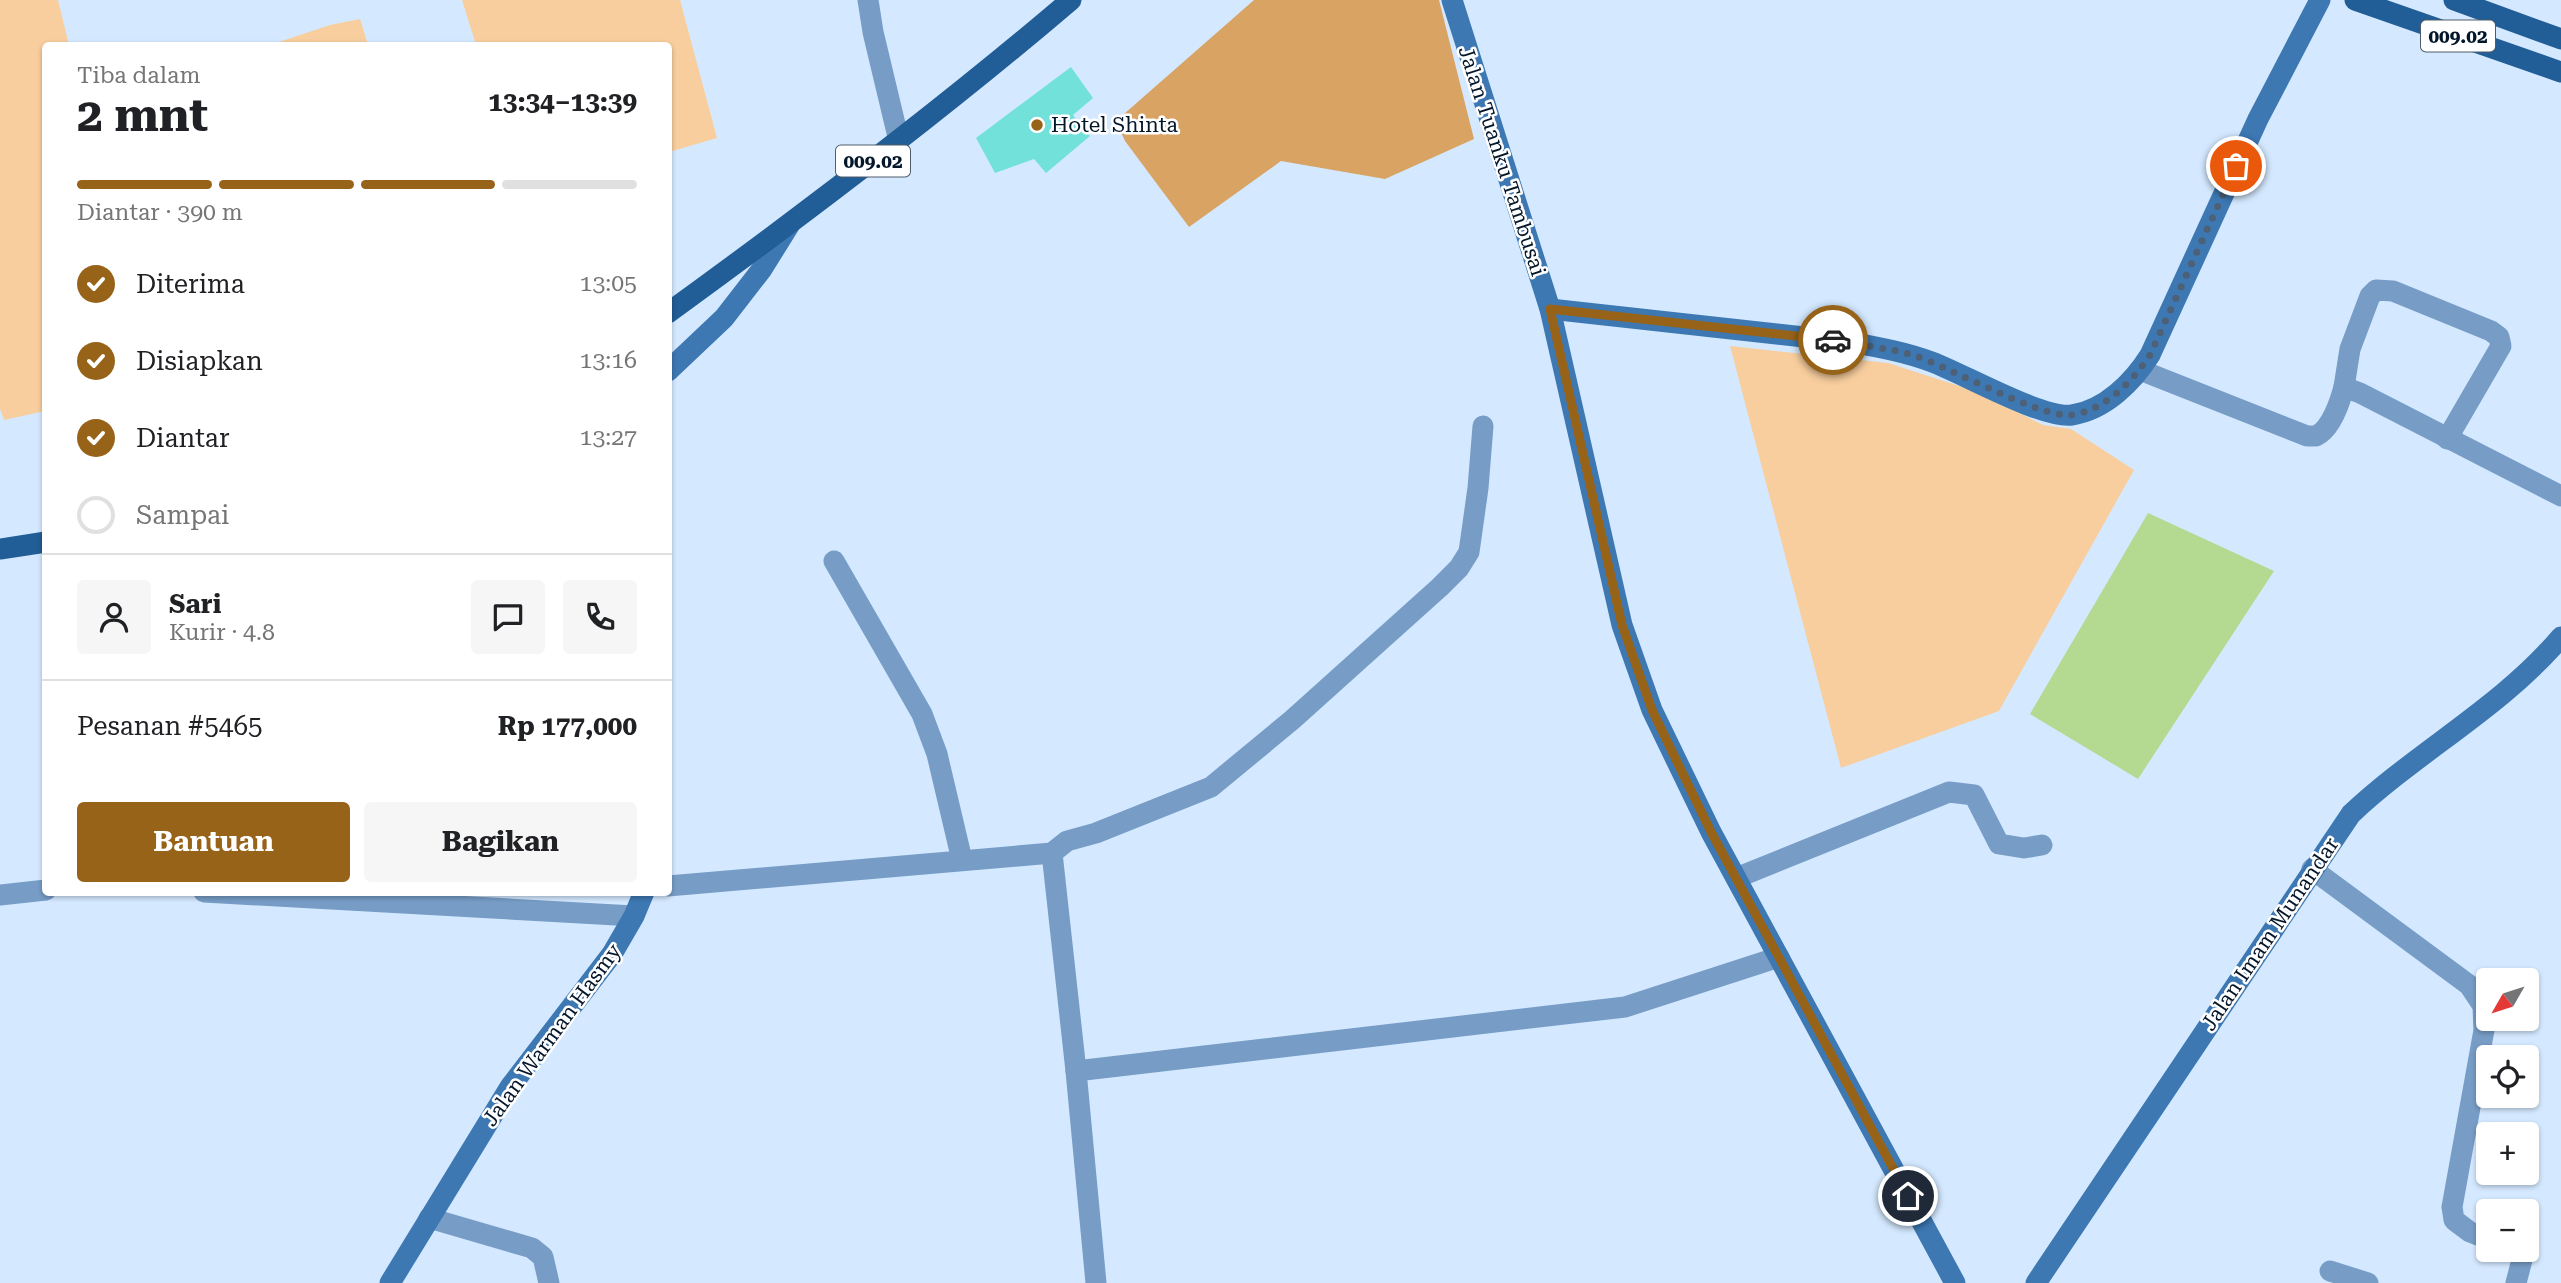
<!DOCTYPE html>
<html lang="id">
<meta charset="utf-8">
<style>
body{margin:0;font-family:"Roboto Serif",serif;background:#f6f6f6;color:#202124;height:100vh;display:flex;flex-direction:column;font-size:26px;white-space:nowrap}
*{box-sizing:border-box;margin:0}
p{font-size:23px;color:#757577}
.icon{flex:none;width:38px;height:38px;fill:none;stroke:currentColor;stroke-width:2;stroke-linecap:round;stroke-linejoin:round}
.map{position:relative;flex:1;overflow:hidden}
.side{position:absolute;left:42px;top:42px;width:630px;height:854px;display:flex;flex-direction:column;background:#fff;border-radius:7px;box-shadow:0 2px 5px #0004}
.side>*{flex:none}
.needle{width:46px;rotate:231deg}
.buttons{position:absolute;left:2476px;top:968px;display:grid;gap:14px}
.buttons a{display:grid;place-items:center;width:63px;height:63px;border-radius:7px;background:#fff;box-shadow:0 2px 5px #0004;font-size:35px}
.pin{position:absolute;display:grid;place-items:center;width:60px;height:60px;color:#fff;margin:-30px;border:4px solid #fff;border-radius:50%;box-shadow:0 2px 7px #0007}
.courier{position:absolute;display:grid;place-items:center;width:70px;height:70px;margin:-35px;border:5px solid #976319;border-radius:50%;background:#fff;color:#222;box-shadow:0 2px 9px #0007}
.overview em{font-style:normal;font-weight:700}
.overview div{display:flex;flex-direction:column-reverse}
.overview{display:flex;align-items:center;justify-content:space-between;height:119px;padding:0 35px}
h1{font-size:46px;font-weight:700;line-height:52px}
.bar{display:grid;grid-template-columns:repeat(4,1fr);gap:10px 7px;align-content:center;height:84px;padding:0 35px}
.bar i{height:9px;border-radius:5px;background:#e0e0e0}
.bar .selected{background:#976319}
.bar p{grid-column:span 4}
.line{display:flex;align-items:center;gap:18px;padding:0 35px;border-top:2px solid #e0e0e0}
.line div{flex:1}
.round{display:grid;place-items:center;flex:none;width:74px;height:74px;border-radius:7px;background:#f6f6f6}
ol{padding:0 35px;list-style:none}
li{display:flex;align-items:center;gap:21px;height:77px}
li p{margin-inline-start:auto}
li .icon{padding:7px;border-radius:50%;background:#976319;color:#fff;stroke-width:4}
li:last-child{color:#757577}
li i{width:38px;height:38px;border:4px solid #e0e0e0;border-radius:50%}
.primary-button{display:flex;gap:14px;margin-top:auto;padding:14px 35px}
.primary-button a{flex:1;height:80px;border-radius:7px;background:#976319;color:#fff;font-size:28px;font-weight:700;line-height:80px;text-align:center}
.primary-button a+a{background:#f6f6f6;color:#202124}
.map>svg:first-child{display:block}
.green{fill:#f8ce9e}
.forest{fill:#d8a363}
.water{fill:#b4d991}
.building{fill:#72e1da}
.lines{fill:none;stroke-linecap:round;stroke-linejoin:round}
.street{stroke:#779dc6;stroke-width:21}
.secondary{stroke:#3d78b3;stroke-width:21}
.primary{stroke:#215d96;stroke-width:21}
.done{stroke:#4d6075;stroke-width:7;stroke-dasharray:0 12.6}
.route{stroke:#976319;stroke-width:9}
.poi-dot{fill:#976319;stroke:#fff;stroke-width:2.5}
.labels{text-anchor:middle;stroke-width:5;stroke-linejoin:round;paint-order:stroke}
.shield{fill:#fff;stroke:#4f5c6a;stroke-width:2}
.shield-label{font-size:19px;font-weight:bold;fill:#04162a}
.poi-label{font-size:21px;fill:#04162a;stroke:#fff;text-anchor:start}
.street-label{font-size:21px;fill:#04162a;stroke:#fff}
</style>
<div class="map">
<svg width="2561" height="1283" viewBox="0 0 2561 1283">
<rect width="100%" height="100%" fill="#d4e9ff"/>
<!-- green -->
<g class="green">
<polygon points="0,0 58,0 69,45 46,46 45,411 4,420 0,409"/>
<polygon points="462,0 680,0 717,138 669,152 668,46 476,45"/>
<polygon points="360,19 368,45 241,45 276,43 330,25"/>
<polygon points="1730,346 1888,363 1978,392 2043,425 2071,429 2134,470 1999,711 1841,768"/>
</g>
<!-- forest -->
<polygon class="forest" points="1254,0 1439,0 1474,139 1385,179 1281,161 1189,227 1125,141 1116,121"/>
<!-- water -->
<polygon class="water" points="2148,513 2274,571 2138,779 2030,714"/>
<!-- building -->
<polygon class="building" points="1071,67 1093,98 1073,115 1090,136 1046,173 1034,159 995,173 976,138"/>
<g class="lines">
<!-- street -->
<g class="street">
<polyline points="868,0 873,32 899,141"/>
<path d="M2140,370l167,66h9c15,-7 24,-34 28,-49l16,6 201,103"/>
<polyline points="2344,387 2350,349 2370,296 2376,290 2393,291 2491,331 2499,337 2501,346 2447,439"/>
<polyline points="834,561 922,714 937,754 962,860"/>
<polyline points="2312,869 2469,985 2483,1006 2484,1030 2452,1207 2454,1220 2470,1232 2488,1239"/>
<polyline points="1736,878 1949,792 1974,795 1999,844 2024,848 2042,845"/>
<polyline points="668,886 1052,853"/>
<polyline points="204,892 634,916"/>
<polyline points="0,895 46,890"/>
<polyline points="1076,1071 1625,1007 1779,957"/>
<polyline points="429,1218 532,1248 543,1257 549,1283"/>
<polyline points="2330,1271 2368,1283"/>
<polyline points="1096,1283 1076,1071 1052,853 1067,841 1096,833 1211,787 1292,720 1440,587 1459,568 1469,552 1478,488 1483,426"/>
<polyline points="2516,1283 2523,1256 2517,1250"/>
</g>
<!-- secondary -->
<g class="secondary">
<polyline points="1452,0 1550,309 1622,625 1652,710 1711,832 1955,1283"/>
<path d="M1550,309l299,33c29,5 56,10 83,20 32,12 110,57 140,53 33,-5 61,-33 78,-60l108,-236 62,-119"/>
<polyline points="668,371 724,318 762,269 790,224"/>
<polyline points="390,1283 510,1087 612,954 634,916 644,892"/>
<path d="M2036,1283l315,-469c67,-63 151,-107 210,-177"/>
</g>
<!-- primary -->
<g class="primary">
<polyline points="2355,0 2561,72"/>
<polyline points="2454,0 2561,39"/>
<path d="M668,313c138,-100 273,-202 403,-313"/>
<polyline points="0,549 46,542"/>
</g>
</g>
<g class="lines">
<!-- done -->
<path class="done" d="M1833,340l65,11 18,5c35,12 125,62 155,59 33,-4 62,-34 79,-60l86,-189"/>
<!-- route -->
<polyline class="route" points="1833,340 1550,309 1622,625 1652,710 1711,832 1908,1196"/>
</g>
<!-- markers -->
<circle class="poi-dot" cx="1037" cy="125" r="7"/>
<g class="labels">
<!-- shield labels -->
<g class="shield">
<rect x="2421" y="20.5" width="74" height="31" rx="5"/>
<rect x="836" y="145.5" width="74" height="31" rx="5"/>
</g>
<g class="shield-label">
<text x="2458" y="43">009.02</text>
<text x="873" y="168">009.02</text>
</g>
<!-- poi labels -->
<g class="poi-label">
<text x="1051" y="132">Hotel Shinta</text>
</g>
<!-- street labels -->
<g class="street-label">
<text transform="translate(1502 161) rotate(72)" y="7">Jalan Tuanku Tambusai</text>
<text transform="translate(2270 934) rotate(-56)" y="7">Jalan Imam Munandar</text>
<text transform="translate(552 1035) rotate(-54)" y="7">Jalan Warman Hasmy</text>
</g>
</g>
</svg>
<div class="buttons">
<a><svg class="needle" viewBox="-14 -14 28 28"><path d="M0-13l5 13h-10z" fill="#e53935"/><path d="M0 13l5-13h-10z" fill="#757577"/></svg></a>
<a><svg class="icon" aria-label="locate" viewBox="0 0 24 24"><circle cx="12" cy="12" r="6"/><path d="M12 2v4M12 18v4M2 12h4M18 12h4"/></svg></a>
<a>+</a>
<a>−</a>
</div>
<div class="pin" style="left:2236px;top:166px;background:#ea580c"><svg class="icon" aria-label="bag" viewBox="0 0 24 24"><path d="M5 8h14l-1 12H6zM9 8a3 3 0 0 1 6 0"/></svg></div>
<div class="pin" style="left:1908px;top:1196px;background:#1f2937"><svg class="icon" aria-label="home" viewBox="0 0 24 24"><path d="M3 11l9-7 9 7M6 9v11h12V9"/></svg></div>
<div class="courier" style="left:1833px;top:340px"><svg class="icon" aria-label="car" viewBox="0 0 24 24"><path d="M5 17H2v-5l4-1 3-4h7l3 4 3 1v5h-3M9 17h6M6 11h13"/><circle cx="7" cy="17" r="2"/><circle cx="17" cy="17" r="2"/></svg></div>
<section class="side">
<div class="overview"><div><h1>2 mnt</h1><p>Tiba dalam</p></div><em>13:34–13:39</em></div>
<div class="bar"><i class="selected"></i><i class="selected"></i><i class="selected"></i><i></i><p>Diantar · 390 m</p></div>
<ol>
<li><svg class="icon" aria-label="check" viewBox="0 0 24 24"><path d="M5 12l5 5 9-10"/></svg>Diterima<p>13:05</p></li>
<li><svg class="icon" aria-label="check" viewBox="0 0 24 24"><path d="M5 12l5 5 9-10"/></svg>Disiapkan<p>13:16</p></li>
<li><svg class="icon" aria-label="check" viewBox="0 0 24 24"><path d="M5 12l5 5 9-10"/></svg>Diantar<p>13:27</p></li>
<li><i></i>Sampai</li>
</ol>
<div class="line" style="height:126px"><a class="round"><svg class="icon" aria-label="person" viewBox="0 0 24 24"><circle cx="12" cy="8" r="4"/><path d="M4 21q1-7 8-7t8 7"/></svg></a><div><b>Sari</b><p>Kurir · 4.8</p></div><a class="round"><svg class="icon" aria-label="chat" viewBox="0 0 24 24"><path d="M4 5h16v11H9l-5 4z"/></svg></a><a class="round"><svg class="icon" aria-label="phone" viewBox="0 0 24 24"><path d="M5 4h4l2 5-3 2q2 4 5 5l2-3 5 2v4C11 20 4 13 5 4z"/></svg></a></div>
<div class="line" style="height:91px"><div>Pesanan #5465</div><b>Rp 177,000</b></div>
<div class="primary-button"><a>Bantuan</a><a>Bagikan</a></div>
</section>
</div>
